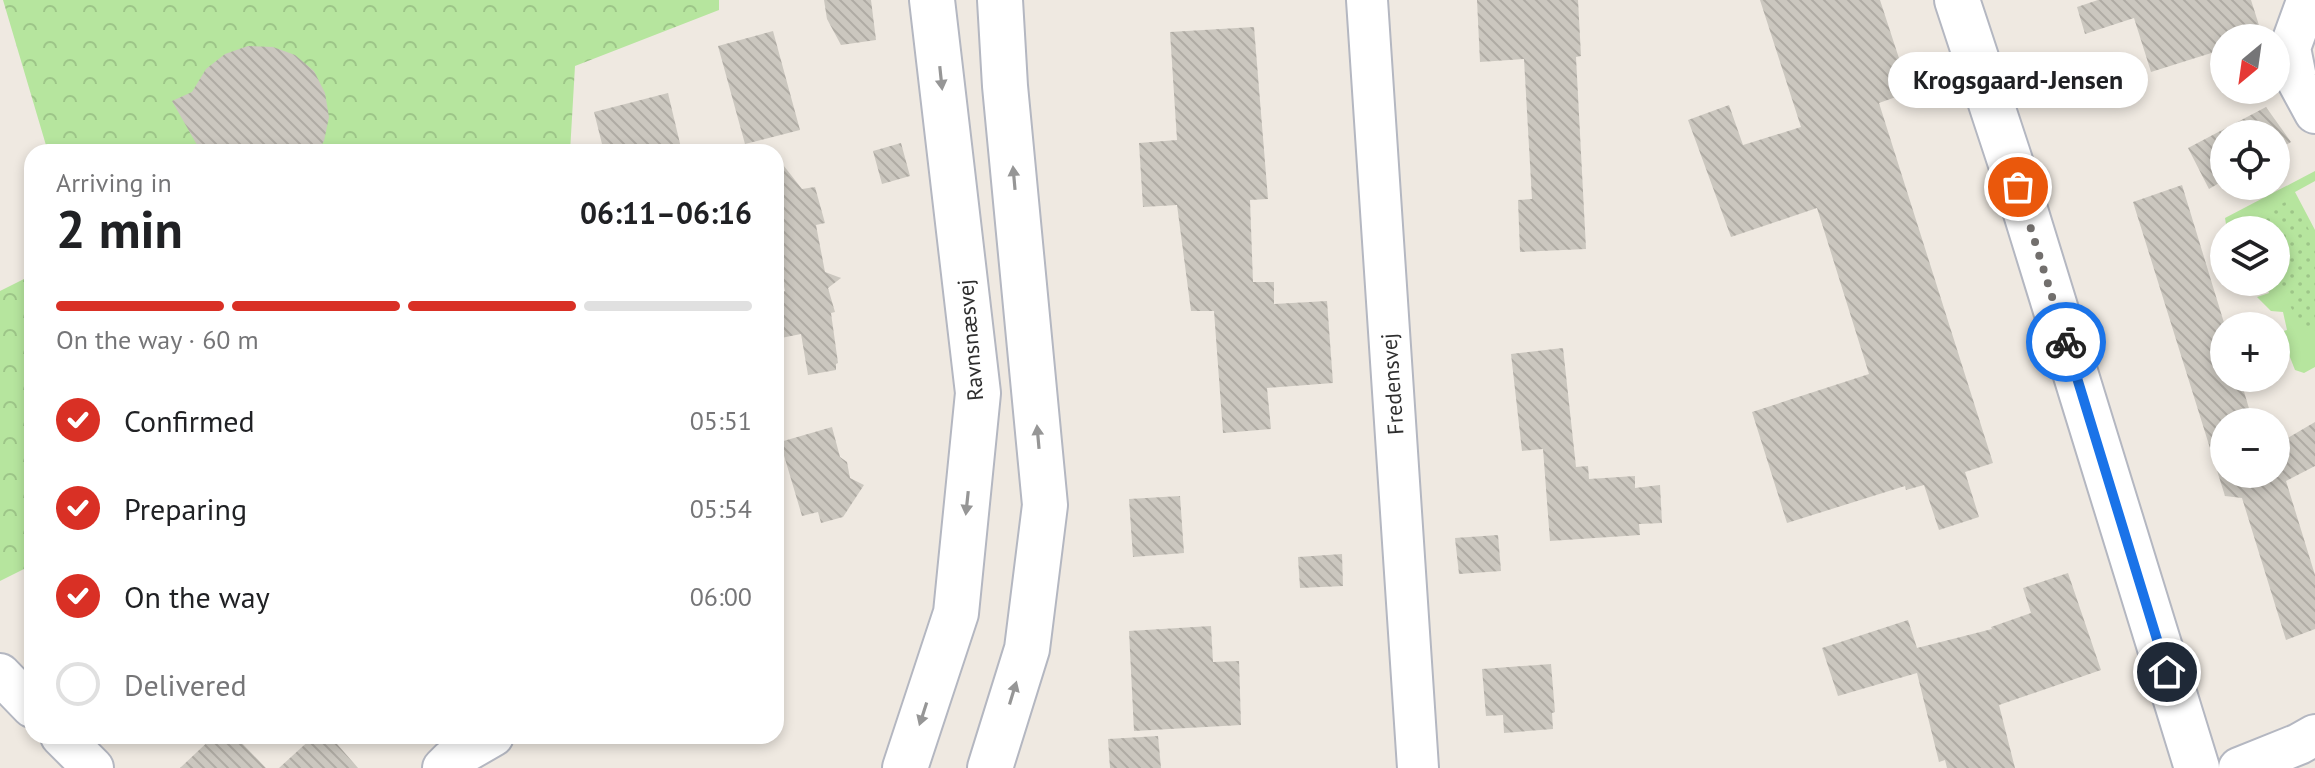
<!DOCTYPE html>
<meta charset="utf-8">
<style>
body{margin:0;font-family:"PT Sans",sans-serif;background:#f6f6f6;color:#202124;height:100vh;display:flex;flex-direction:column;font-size:30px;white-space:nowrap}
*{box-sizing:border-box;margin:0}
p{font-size:26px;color:#757577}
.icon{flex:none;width:44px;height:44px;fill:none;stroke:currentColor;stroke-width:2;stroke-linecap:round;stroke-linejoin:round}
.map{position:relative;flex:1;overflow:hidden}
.drawer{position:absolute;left:24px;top:144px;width:760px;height:600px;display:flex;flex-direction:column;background:#fff;border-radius:24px;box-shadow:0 4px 12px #0003}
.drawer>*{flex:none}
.needle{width:52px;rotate:209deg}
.buttons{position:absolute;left:2210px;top:24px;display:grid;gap:16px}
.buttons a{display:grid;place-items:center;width:80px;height:80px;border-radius:50%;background:#fff;box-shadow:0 4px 12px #0003;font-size:40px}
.pin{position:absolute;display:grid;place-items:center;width:68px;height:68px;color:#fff;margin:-34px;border:4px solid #fff;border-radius:50%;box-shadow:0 2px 8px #0007}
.courier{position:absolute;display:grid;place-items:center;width:80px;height:80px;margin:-40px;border:6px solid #1a73e8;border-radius:50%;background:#fff;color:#222;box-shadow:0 2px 10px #0007}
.bubble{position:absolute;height:56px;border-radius:28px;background:#fff;box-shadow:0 4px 12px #0003;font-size:26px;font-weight:800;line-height:56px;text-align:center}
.headline em{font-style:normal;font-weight:800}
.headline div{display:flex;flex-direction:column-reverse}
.headline{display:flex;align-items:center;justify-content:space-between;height:136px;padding:0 32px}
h1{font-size:52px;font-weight:800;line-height:60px}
.bar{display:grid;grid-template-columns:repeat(4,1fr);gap:12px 8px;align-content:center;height:96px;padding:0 32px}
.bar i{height:10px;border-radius:6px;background:#e0e0e0}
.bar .selected{background:#d93025}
.bar p{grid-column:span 4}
ol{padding:0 32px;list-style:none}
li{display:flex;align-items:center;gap:24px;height:88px}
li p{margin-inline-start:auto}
li .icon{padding:8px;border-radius:50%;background:#d93025;color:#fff;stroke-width:4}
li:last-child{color:#757577}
li i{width:44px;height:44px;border:4px solid #e0e0e0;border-radius:50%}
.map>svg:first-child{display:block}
.grass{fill:#b6e59e}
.forest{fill:url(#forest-crowns)}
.park{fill:url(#park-dots)}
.building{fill:url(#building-back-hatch)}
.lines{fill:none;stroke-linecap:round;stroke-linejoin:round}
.street-casing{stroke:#b4b7c1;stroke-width:44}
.secondary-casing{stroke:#b4b7c1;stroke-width:48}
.street{stroke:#fff;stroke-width:40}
.secondary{stroke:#fff;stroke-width:44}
.oneway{fill:#969696}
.done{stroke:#726f6d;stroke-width:8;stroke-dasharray:0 14.4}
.route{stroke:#1a73e8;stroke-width:10}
.labels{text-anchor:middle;stroke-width:6;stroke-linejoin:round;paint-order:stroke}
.street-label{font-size:22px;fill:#2e2e2e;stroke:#fff}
</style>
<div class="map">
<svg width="2315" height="768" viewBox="0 0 2315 768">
<defs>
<pattern id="forest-crowns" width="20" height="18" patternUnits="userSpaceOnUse" patternTransform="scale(2)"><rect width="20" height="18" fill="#b6e59e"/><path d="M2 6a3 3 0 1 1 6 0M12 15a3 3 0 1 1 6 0" fill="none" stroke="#9dc588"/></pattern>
<pattern id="park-dots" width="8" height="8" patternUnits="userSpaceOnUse" patternTransform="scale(2)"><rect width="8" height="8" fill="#b6e59e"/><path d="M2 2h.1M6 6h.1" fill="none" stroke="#9dc588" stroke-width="1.8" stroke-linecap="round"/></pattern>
<pattern id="building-back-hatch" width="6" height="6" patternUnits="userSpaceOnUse" patternTransform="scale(2)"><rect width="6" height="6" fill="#cbc7bf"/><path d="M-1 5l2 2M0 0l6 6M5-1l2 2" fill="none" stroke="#afaba4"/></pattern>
</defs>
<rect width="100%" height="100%" fill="#efe9e1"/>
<!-- grass -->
<polygon class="grass" points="2315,171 2315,181 2295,192 2315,230 2315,367 2304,373 2295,370 2280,332 2287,330 2283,312 2271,311 2257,297 2269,293 2265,282 2276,282 2276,230 2227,230 2225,218"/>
<!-- forest -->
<g class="forest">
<polygon points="3,0 719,0 719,10 575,66 570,152 48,152"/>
<polygon points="32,275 32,565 0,581 0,291"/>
</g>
<!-- park -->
<polygon class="park" points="2293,198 2315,242 2315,330 2305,335 2276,278 2276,230 2251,230 2247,221"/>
<!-- building -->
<g class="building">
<polygon points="824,0 871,0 876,40 841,45 827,19"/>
<polygon points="1477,0 1578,0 1581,56 1576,57 1586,249 1520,252 1518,200 1532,199 1524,59 1480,62"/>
<polygon points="1760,0 1880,0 1910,92 1879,103 1993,463 1965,472 1979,517 1939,530 1924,485 1906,490 1905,486 1787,523 1752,412 1869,374 1817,208 1731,237 1688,120 1729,105 1743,145 1801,127"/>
<polygon points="2098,0 2251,0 2263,38 2224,38 2224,49 2151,72 2134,18 2085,34 2077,7"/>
<polygon points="1254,27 1268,199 1250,200 1253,282 1274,282 1274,304 1327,301 1333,383 1267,388 1271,429 1223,433 1214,311 1191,311 1177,205 1143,207 1139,143 1177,140 1170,32"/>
<polygon points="773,31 800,130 745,144 718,46"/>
<polygon points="248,46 273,47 295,55 314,71 325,93 329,117 324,141 317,152 201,152 172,101 192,92 206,69 225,54"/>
<polygon points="668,93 682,152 604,152 594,112"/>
<polygon points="2266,107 2291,142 2276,151 2276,134 2224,134 2224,180 2209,189 2188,148"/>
<polygon points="901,143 910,176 882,184 873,151"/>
<polygon points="776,156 802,189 815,187 825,223 816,225 825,272 841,278 828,288 835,312 831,313 838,363 836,364 836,370 808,375 801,334 776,339 776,294 785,291 776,251"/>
<polygon points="2182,185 2225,326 2224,378 2240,378 2253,422 2224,422 2224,474 2276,474 2276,445 2315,422 2315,466 2286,481 2315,575 2315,629 2286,640 2242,498 2225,496 2133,202"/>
<polygon points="1563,348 1576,467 1588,466 1589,479 1635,476 1635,488 1660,485 1662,523 1639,524 1640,535 1550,541 1543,449 1522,451 1511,354"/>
<polygon points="832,427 840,457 847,462 850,478 864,485 843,517 821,523 818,512 802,516 780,442"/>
<polygon points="1180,496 1184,553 1133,557 1129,499"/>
<polygon points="1498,535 1501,571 1459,574 1455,538"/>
<polygon points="1342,554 1343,586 1300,588 1298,557"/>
<polygon points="2068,573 2101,670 1999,705 2015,768 1947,768 1945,760 1939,762 1917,673 1838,696 1822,648 1908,620 1917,648 1992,629 1991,627 2031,613 2023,588"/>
<polygon points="1211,626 1213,662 1239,661 1241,725 1134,731 1129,631"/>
<polygon points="1551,664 1555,712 1552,713 1553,729 1504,733 1503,715 1486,716 1482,669"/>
<polygon points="214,736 235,736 266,768 180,768"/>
<polygon points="314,736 330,736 358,768 279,768"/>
<polygon points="1158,736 1161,768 1110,768 1108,739"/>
</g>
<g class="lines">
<defs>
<g id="street">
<polyline points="1367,0 1418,768"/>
<polyline points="2306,4 2290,48 2296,78 2315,113"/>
<polyline points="0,674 32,707"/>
<polyline points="61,736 93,768"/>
<polyline points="443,768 451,760 493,736"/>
<polyline points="2239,768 2299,744 2315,735"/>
</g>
<g id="secondary">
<polyline points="1957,0 2010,161 2197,768"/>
<polyline points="905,768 956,613 978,393 932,0"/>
<polyline points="990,768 1027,649 1045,505 1005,86 1000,0"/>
</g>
</defs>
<!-- street casing -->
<use href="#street" class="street-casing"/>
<!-- secondary casing -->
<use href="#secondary" class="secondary-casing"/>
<!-- street -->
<use href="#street" class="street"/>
<!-- secondary -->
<use href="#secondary" class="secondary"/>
</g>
<!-- one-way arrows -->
<defs><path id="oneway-solid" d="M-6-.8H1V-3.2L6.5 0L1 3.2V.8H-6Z" transform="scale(2)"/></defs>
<g class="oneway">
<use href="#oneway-solid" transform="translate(941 78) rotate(84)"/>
<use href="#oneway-solid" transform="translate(1014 178) rotate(-95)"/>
<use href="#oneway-solid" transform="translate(1038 437) rotate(-95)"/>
<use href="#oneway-solid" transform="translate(967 503) rotate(96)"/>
<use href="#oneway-solid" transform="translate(1013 693) rotate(-73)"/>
<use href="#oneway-solid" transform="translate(923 714) rotate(108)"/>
</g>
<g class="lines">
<!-- done -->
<polyline class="done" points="2018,187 2066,342"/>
<!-- route -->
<polyline class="route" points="2066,342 2167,672"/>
</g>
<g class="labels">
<!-- street labels -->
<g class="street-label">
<text transform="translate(970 340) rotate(-95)" y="8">Ravnsnæsvej</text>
<text transform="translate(1392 384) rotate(-94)" y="8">Fredensvej</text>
</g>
</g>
</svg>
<div class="buttons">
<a><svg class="needle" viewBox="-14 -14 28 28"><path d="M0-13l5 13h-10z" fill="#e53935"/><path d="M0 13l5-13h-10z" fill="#757577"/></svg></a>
<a><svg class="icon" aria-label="locate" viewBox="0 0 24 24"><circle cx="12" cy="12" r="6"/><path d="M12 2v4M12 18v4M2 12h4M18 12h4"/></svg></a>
<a><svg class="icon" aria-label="layers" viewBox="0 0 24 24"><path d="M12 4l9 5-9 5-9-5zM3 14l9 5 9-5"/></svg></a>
<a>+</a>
<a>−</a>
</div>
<div class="pin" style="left:2018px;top:187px;background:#ea580c"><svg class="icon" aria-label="bag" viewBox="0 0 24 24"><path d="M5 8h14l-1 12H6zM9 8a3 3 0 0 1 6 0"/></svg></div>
<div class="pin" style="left:2167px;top:672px;background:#1f2937"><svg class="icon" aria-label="home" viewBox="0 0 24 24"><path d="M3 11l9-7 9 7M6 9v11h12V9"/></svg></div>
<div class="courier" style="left:2066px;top:342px"><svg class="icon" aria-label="bike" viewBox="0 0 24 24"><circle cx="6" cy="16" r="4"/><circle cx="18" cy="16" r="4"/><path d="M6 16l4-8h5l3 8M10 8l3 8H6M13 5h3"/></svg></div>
<div class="bubble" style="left:1888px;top:52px;width:260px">Krogsgaard-Jensen</div>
<section class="drawer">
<div class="headline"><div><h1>2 min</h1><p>Arriving in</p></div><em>06:11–06:16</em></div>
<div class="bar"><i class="selected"></i><i class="selected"></i><i class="selected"></i><i></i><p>On the way · 60 m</p></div>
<ol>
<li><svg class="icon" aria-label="check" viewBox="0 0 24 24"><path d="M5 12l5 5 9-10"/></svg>Confirmed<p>05:51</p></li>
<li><svg class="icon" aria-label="check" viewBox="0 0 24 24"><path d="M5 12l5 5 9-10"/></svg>Preparing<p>05:54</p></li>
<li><svg class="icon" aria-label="check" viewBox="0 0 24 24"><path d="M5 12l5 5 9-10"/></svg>On the way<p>06:00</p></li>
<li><i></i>Delivered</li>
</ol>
</section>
</div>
